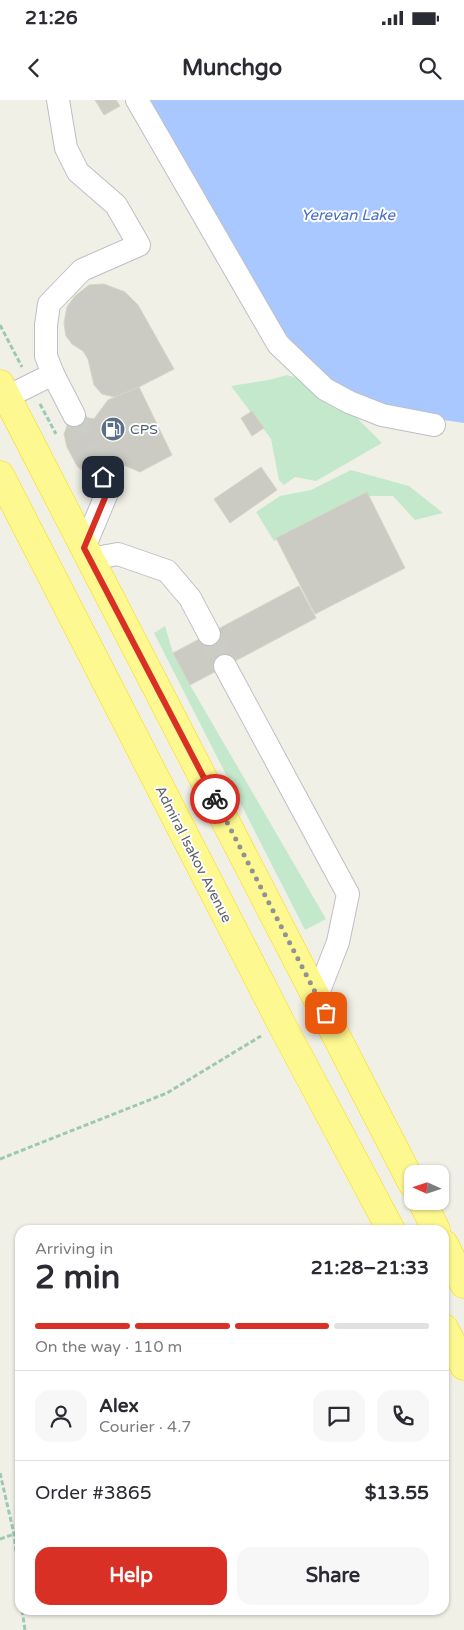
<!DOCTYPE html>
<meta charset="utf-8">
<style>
body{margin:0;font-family:"Varela Round",sans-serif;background:#f7f7f7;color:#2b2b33;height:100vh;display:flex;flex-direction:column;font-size:19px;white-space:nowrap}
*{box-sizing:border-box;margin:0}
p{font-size:16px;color:#7c7c81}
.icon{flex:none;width:28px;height:28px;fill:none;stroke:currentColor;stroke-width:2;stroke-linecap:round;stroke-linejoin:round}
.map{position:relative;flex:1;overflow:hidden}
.sheet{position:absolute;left:15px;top:1125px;width:434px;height:390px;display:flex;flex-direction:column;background:#fff;border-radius:15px;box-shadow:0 1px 4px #0004}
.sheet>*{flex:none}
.needle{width:32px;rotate:273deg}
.controls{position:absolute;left:404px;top:1065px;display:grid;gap:10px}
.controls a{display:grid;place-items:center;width:45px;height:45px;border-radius:10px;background:#fff;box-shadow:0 1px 4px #0004;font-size:25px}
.pin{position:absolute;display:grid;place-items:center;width:42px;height:42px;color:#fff;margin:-21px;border-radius:10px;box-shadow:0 2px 8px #0006}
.courier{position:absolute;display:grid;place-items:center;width:50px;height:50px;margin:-25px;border:4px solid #d93025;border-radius:50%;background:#fff;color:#222;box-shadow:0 1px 6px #0007}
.headline em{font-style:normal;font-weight:700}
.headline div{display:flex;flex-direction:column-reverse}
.headline{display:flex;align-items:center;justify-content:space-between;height:85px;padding:0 20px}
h1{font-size:32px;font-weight:700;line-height:38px}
.bar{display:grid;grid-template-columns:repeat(4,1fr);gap:8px 5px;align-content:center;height:60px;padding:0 20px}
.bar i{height:6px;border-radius:4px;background:#e1e1e2}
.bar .current{background:#d93025}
.bar p{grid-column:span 4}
.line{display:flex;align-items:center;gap:12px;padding:0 20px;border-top:1px solid #e1e1e2}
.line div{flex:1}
.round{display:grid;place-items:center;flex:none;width:52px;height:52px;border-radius:15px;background:#f7f7f7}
.cta{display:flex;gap:10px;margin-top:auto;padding:10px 20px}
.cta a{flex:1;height:58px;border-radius:15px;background:#d93025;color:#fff;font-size:20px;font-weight:700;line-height:58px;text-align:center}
.cta a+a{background:#f7f7f7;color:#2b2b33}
.status{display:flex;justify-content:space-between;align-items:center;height:35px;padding:0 25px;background:#fff;direction:ltr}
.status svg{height:14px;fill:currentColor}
header{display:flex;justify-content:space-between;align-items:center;height:65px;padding:0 20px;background:#fff;font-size:22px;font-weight:700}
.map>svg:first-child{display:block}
.green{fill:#c4e8cb}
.water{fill:#a8c8ff}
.building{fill:#cccbc3;stroke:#d6d4c5}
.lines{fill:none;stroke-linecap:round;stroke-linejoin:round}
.minor-tunnel{stroke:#ccccc7;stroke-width:22;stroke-dasharray:22 11;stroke-linecap:butt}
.minor-casing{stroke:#bebfc5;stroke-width:24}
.highway-casing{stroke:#f7dc00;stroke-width:29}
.path{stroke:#9cc9b2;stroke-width:3;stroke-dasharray:5 2.5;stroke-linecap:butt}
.minor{stroke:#fff;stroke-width:22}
.highway{stroke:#fef890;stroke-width:28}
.done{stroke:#919294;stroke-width:5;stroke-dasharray:0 9}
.route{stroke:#d93025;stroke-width:6}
.labels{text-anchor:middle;stroke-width:4;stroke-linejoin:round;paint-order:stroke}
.service-label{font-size:14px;fill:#4e5e75;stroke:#fff;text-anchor:start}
.street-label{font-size:14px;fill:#5e6067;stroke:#fff}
.water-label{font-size:15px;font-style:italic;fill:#476cc6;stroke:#fff}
</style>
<div class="status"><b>21:26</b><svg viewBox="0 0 49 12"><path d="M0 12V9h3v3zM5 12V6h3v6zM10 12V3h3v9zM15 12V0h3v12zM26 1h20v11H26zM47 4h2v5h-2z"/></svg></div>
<header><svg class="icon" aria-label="back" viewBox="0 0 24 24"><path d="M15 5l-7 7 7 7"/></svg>Munchgo<svg class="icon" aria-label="search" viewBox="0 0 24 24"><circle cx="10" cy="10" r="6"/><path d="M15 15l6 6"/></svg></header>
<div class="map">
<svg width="464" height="1530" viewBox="0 0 464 1530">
<rect width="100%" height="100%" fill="#f1f0e7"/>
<!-- green -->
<g class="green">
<polygon points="287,275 311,282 336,306 357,318 382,343 316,381 295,377 284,385 279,380 271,339 231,286 269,280"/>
<polygon points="351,370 409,386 443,413 415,420 393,396 365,396 274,441 256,412 280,396 311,390"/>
<polygon points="165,526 173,553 190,585 326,819 305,830 154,533"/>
</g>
<!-- water -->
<polygon class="water" points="150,0 464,0 464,323 444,320 384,307 326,280 303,257 270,213"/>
<!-- building -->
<g class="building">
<polygon points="95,0 116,0 120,6 104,15"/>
<polygon points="104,184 125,192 138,205 174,269 139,287 115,297 102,294 94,285 88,259 83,251 72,244 66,236 64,223 67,207 75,196 89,185"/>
<polygon points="139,287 172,355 140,372 110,359 103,377 89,376 77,366 67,347 64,334 68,324 74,315 94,319 108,300"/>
<polygon points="252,311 264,328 252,336 241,318"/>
<polygon points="261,367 277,390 230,423 214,399"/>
<polygon points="367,392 405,468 315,514 276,438"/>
<polygon points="299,486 316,518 190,585 173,553"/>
</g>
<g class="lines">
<!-- minor-tunnel -->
<g class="minor-tunnel">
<polyline points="74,315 103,377"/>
<polyline points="209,534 225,566"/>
</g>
<defs>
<g id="minor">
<polyline points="58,0 66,48 78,72 116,105 139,145 82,170 49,204 46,225 46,256 53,274 74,315"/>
<polyline points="137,0 278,244 325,289 349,302 382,315 434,325"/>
<polyline points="7,297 53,274"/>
<polyline points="84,448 109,388 103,377"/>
<polyline points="90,459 118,454 167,471 190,498 209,534"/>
<polyline points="225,566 348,794 338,842 317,896"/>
</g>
<g id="highway">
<polyline points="0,284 412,1083"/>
<polyline points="0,375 281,923 391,1130"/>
<polyline points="422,1101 436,1130"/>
<polyline points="444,1144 464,1184"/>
<polyline points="444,1228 464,1266"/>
</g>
</defs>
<!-- minor casing -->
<use href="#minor" class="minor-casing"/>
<!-- highway casing -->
<use href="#highway" class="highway-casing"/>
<!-- path -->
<g class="path">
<polyline points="0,225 22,267"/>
<polyline points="40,304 56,334"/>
<polyline points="0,1059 167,993 261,936"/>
<polyline points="0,1373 14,1434 20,1488"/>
<polyline points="0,1439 20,1432"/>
<polyline points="22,1510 25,1530"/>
</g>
<!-- minor -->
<use href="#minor" class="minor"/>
<!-- highway -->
<use href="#highway" class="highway"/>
</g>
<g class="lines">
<!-- done -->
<polyline class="done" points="215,699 326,913"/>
<!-- route -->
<polyline class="route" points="103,377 109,388 84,448 215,699"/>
</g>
<!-- icons -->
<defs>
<symbol id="fuel-disc" viewBox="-11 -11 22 22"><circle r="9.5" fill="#5c6f8a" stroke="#fff"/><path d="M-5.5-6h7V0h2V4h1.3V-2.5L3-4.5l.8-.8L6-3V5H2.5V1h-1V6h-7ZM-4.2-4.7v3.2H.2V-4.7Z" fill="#fff"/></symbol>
</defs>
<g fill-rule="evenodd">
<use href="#fuel-disc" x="99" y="315" width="28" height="28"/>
</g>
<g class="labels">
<!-- service labels -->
<g class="service-label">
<text x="130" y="334">CPS</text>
</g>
<!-- street labels -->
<g class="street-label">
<text transform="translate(194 754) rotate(63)" y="5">Admiral Isakov Avenue</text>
</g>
<!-- water labels -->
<g class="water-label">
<text x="348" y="120">Yerevan Lake</text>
</g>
</g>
</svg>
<div class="controls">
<a><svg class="needle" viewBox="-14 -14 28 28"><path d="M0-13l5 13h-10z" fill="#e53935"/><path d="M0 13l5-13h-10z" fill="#7c7c81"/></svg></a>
</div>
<div class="pin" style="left:326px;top:913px;background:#ea580c"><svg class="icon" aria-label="bag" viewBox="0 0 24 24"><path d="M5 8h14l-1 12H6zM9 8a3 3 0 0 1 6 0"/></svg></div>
<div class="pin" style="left:103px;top:377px;background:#1f2937"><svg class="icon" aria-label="home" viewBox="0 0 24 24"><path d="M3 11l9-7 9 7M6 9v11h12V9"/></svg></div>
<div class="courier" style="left:215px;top:699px"><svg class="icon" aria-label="bike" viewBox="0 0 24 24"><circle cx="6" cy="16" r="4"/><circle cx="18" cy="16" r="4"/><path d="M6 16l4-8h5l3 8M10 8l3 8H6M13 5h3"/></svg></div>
<section class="sheet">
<div class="headline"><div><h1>2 min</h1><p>Arriving in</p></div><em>21:28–21:33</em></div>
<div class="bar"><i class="current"></i><i class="current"></i><i class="current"></i><i></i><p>On the way · 110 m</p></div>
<div class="line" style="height:90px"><a class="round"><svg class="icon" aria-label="person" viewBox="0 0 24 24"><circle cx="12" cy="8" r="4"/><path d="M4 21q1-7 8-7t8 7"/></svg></a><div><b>Alex</b><p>Courier · 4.7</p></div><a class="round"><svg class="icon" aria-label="chat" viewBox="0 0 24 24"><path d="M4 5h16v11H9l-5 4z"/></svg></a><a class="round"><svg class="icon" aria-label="phone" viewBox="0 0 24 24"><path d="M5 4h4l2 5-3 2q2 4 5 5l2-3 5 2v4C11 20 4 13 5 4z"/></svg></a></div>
<div class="line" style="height:65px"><div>Order #3865</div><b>$13.55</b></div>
<div class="cta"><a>Help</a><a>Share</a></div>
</section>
</div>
